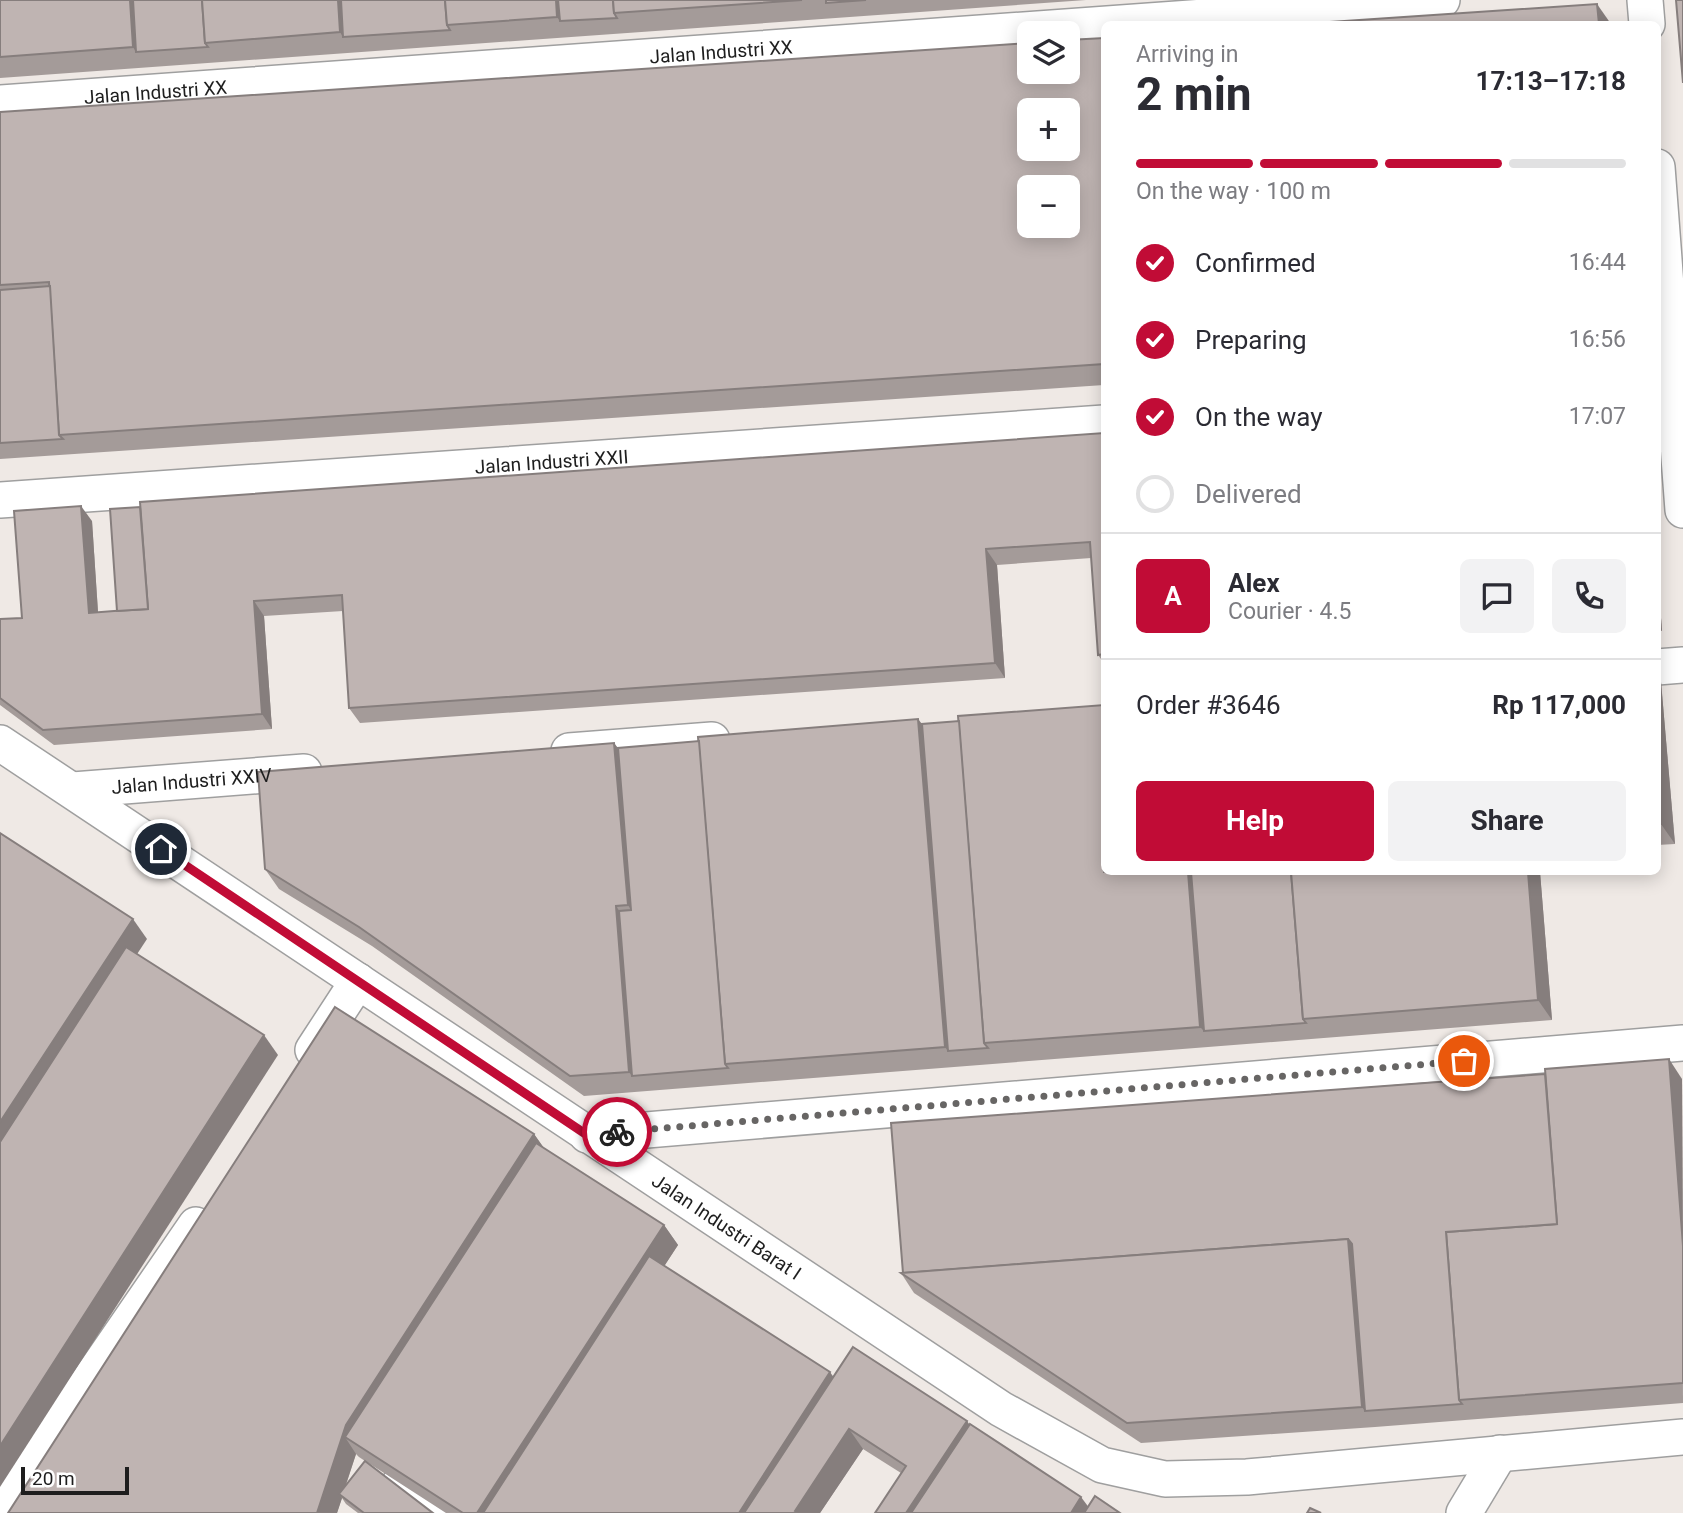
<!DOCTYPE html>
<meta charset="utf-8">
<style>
body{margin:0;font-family:Roboto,sans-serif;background:#f2f2f3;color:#2b2b33;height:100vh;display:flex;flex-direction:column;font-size:26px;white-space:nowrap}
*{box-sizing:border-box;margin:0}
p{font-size:23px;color:#7c7c81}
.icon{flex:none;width:38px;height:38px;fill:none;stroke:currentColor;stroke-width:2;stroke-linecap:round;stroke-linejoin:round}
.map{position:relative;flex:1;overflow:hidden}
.drawer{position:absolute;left:1101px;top:21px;width:560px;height:854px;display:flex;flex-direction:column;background:#fff;border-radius:10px;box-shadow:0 4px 18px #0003}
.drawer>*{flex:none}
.fabs{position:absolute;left:1017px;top:21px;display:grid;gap:14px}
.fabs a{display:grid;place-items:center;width:63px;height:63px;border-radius:10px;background:#fff;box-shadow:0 4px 18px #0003;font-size:35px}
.scale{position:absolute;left:21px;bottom:18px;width:108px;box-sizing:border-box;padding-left:7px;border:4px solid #1e1e1e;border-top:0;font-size:19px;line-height:24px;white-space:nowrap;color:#1e1e1e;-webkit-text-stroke:5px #fff;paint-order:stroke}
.pin{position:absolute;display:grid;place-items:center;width:60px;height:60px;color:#fff;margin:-30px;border:4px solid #fff;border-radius:50%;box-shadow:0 2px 7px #0007}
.courier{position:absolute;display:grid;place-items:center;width:70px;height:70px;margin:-35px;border:5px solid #c10c36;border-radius:50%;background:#fff;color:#222;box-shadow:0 2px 9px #0007}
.summary em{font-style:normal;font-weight:700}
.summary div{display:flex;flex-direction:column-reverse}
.summary{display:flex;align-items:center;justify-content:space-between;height:119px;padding:0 35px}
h1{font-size:46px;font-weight:700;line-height:52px}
.bar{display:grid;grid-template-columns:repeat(4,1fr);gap:10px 7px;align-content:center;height:84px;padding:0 35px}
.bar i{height:9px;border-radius:5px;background:#e1e1e2}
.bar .selected{background:#c10c36}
.bar p{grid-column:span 4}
.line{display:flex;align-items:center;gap:18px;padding:0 35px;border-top:2px solid #e1e1e2}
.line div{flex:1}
.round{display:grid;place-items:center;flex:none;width:74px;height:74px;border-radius:10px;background:#f2f2f3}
ol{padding:0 35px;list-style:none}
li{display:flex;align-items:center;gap:21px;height:77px}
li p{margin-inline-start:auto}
li .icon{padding:7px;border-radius:50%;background:#c10c36;color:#fff;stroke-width:4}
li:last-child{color:#7c7c81}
li i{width:38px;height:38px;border:4px solid #e1e1e2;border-radius:50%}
.primary-button{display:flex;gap:14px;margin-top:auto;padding:14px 35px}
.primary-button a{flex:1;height:80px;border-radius:10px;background:#c10c36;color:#fff;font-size:28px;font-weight:700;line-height:80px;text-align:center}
.primary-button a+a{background:#f2f2f3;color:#2b2b33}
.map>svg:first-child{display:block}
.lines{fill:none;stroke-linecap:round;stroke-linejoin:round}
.minor-casing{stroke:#9f9f9f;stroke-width:38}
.minor{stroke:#fff;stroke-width:35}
.wall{fill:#a49b99;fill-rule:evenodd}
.shaded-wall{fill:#867e7d}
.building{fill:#bfb4b2;stroke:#867e7d;stroke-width:2;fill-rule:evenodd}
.done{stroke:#676564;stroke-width:7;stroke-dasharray:0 12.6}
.route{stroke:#c10c36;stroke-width:9}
.labels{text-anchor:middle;stroke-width:5;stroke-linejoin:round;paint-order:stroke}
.street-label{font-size:19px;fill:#1e1e1e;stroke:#fff}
</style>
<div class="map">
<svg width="1683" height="1513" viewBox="0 0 1683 1513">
<rect width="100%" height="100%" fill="#efe9e5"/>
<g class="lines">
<defs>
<g id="minor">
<polyline points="1645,0 1647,24"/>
<path id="s1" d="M0,103l1442,-103"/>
<polyline points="1657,167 1683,510"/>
<path id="s2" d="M0,500l1104,-77"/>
<polyline points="1657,667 1683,665"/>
<path id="s3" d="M0,743l1001,666 101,56 63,14 82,-2 436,-40"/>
<polyline points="569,751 712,740"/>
<path id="s4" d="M73,790l231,-18"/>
<polyline points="313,1050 358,981"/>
<polyline points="587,1135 1683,1043"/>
<polyline points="397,1487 435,1513"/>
<polyline points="0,1510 196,1225"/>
<polyline points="1464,1513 1500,1453"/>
</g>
</defs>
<!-- minor casing -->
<use href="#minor" class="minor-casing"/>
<!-- minor -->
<use href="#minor" class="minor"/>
</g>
<!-- wall -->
<g class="wall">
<polygon points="0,0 1086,0 0,78"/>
<polygon points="1104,38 1104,385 0,459 0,112"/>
<polygon points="1104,433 1104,663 1098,655 1091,558 997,565 1005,678 360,723 349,708 343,611 264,616 272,729 54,745 0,705 0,619 22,618 92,521 98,612 117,611"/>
<polygon points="1657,565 1662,631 1657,631"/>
<polygon points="1657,676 1661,682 1675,844 1657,845"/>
<polygon points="918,719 922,724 1540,872 1552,1020 584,1096 372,946 279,889 265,869 614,743 618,748 699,741"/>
<polygon points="1682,1079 1683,1403 1375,1427 1141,1443 914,1293 901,1273"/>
<path d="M534,1134l10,14 120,77 14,20 -14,21 169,111 136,48 119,82 32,6 -219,-40 -38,-24 -43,64h-374l-79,-51 66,51h-75l-12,-9 -4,-6 -5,15h-329zM356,1454l3,3 6,4 -19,24z"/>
</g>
<!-- shaded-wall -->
<g class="shaded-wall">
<polygon points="130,0 142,0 136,52 133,47"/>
<polygon points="338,0 350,0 343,37 340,32"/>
<polygon points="556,0 568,0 560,21 557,17"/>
<polygon points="1597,4 1611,24 1599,24"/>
<polygon points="81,506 92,521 99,628 89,613"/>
<polygon points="986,549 997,565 1005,678 995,663"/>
<polygon points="1657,565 1662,631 1657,624"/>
<polygon points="254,601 264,616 272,729 262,714"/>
<polygon points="1657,676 1661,682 1675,844 1661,824 1657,780"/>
<polygon points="918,719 932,739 948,1051 945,1047"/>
<polygon points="614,743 628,763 641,925 628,905"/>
<polygon points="1188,872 1200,872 1204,1031 1200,1027"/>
<polygon points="1528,872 1540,872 1552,1020 1538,1000"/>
<polygon points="616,906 629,926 632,1076 629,1072"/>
<polygon points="133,919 147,939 0,1162 0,1122"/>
<polygon points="264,1035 278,1055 0,1487 0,1446"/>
<polygon points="1669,1059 1682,1079 1683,1246"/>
<polygon points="534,1134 548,1154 345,1437 356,1454 342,1496 339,1494 342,1498 337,1513 317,1513 346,1425"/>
<polygon points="664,1225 678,1245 504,1513 477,1513"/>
<polygon points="1348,1239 1362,1259 1365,1411 1362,1407"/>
<polygon points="830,1372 844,1392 765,1513 739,1513"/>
<polygon points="967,1421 980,1440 932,1513 906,1513"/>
<polygon points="849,1429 863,1449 820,1513 796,1513 795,1511"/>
<polygon points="1081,1497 1093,1513 1071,1513"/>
</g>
<!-- building -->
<g class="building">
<polygon points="0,0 130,0 133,47 0,57"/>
<polygon points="133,0 202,0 205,43 208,47 136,52"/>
<polygon points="202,0 338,0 340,32 205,43"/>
<polygon points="341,0 445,0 447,25 450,30 343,37"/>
<polygon points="445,0 556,0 557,17 447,25"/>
<polygon points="558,0 613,0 614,13 617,18 560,21"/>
<polygon points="613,0 802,0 614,13"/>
<polygon points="826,0 866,0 826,3"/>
<polygon points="1676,0 1683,0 1683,83"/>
<polygon points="1597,4 1599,24 1300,24"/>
<path d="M1104,38v326l-1045,71 -10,-153 -49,3v-173l1029,-69v29h39v-32zM1029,110h39v39h-39zM1029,187h39v39h-39z"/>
<polygon points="50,286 59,435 63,439 0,443 0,290"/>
<polygon points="1104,433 1104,654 1098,655 1090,542 986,549 995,663 349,708 342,595 254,601 262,714 43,730 0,698 0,619 22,618 14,511 81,506 89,613 114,611 148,609 140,502"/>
<polygon points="140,507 148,609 117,611 110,509"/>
<polygon points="1104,705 1104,872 1188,872 1200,1027 984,1043 958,716"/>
<polygon points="918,719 945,1047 725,1064 698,737"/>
<polygon points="959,721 984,1043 988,1048 948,1051 922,724"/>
<polygon points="699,741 725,1064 728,1068 632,1076 619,911 631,910 618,748"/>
<polygon points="614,743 628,905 616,906 629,1072 570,1076 359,927 265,869 258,772"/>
<polygon points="1657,780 1661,824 1657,824"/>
<polygon points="0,833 133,919 0,1122"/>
<polygon points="1191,872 1291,872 1303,1019 1306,1023 1204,1031"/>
<polygon points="1291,872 1528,872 1538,1000 1303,1019"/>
<polygon points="126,947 264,1035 0,1446 0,1142"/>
<polygon points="335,1007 534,1134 346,1425 317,1513 8,1513"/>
<polygon points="1669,1059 1683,1246 1683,1383 1459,1400 1446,1232 1557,1224 1545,1069"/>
<polygon points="1545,1074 1557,1224 1446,1232 1459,1400 1462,1404 1365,1411 1352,1244 1348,1239 903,1273 891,1123"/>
<polygon points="536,1143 664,1225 477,1513 463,1513 345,1437"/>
<polygon points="1348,1239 1362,1407 1127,1423 901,1273"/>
<polygon points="649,1256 830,1372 739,1513 483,1513"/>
<polygon points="853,1347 967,1421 906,1513 875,1513 906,1466 849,1429 795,1511 798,1513 744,1513"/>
<polygon points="970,1424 1081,1497 1071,1513 911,1513"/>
<polygon points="365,1461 433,1513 364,1513 339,1494"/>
<polygon points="1095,1496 1120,1513 1084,1513"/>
<polygon points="1310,1508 1321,1513 1307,1513"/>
</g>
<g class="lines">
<!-- done -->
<polyline class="done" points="617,1132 1464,1061"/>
<!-- route -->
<polyline class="route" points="161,849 587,1135 617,1132"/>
</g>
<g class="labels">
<!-- street labels -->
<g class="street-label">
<text dy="7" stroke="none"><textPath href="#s1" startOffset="723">Jalan Industri XX</textPath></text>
<text dy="7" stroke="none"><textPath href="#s1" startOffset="156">Jalan Industri XX</textPath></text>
<text dy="7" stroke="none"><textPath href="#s2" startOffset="553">Jalan Industri XXII</textPath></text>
<text dy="7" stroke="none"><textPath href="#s4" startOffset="119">Jalan Industri XXIV</textPath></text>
<text dy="7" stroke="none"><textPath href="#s3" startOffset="873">Jalan Industri Barat I</textPath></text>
</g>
</g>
</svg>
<div class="fabs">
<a><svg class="icon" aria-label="layers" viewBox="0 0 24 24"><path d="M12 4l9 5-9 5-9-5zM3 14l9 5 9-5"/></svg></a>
<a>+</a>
<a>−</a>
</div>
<div class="scale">20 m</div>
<div class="pin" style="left:1464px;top:1061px;background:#ea580c"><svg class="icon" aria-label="bag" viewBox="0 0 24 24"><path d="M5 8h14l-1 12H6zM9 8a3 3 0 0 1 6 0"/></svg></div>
<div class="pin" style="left:161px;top:849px;background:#1f2937"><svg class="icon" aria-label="home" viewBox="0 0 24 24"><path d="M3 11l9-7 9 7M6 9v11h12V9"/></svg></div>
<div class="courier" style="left:617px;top:1132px"><svg class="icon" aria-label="bike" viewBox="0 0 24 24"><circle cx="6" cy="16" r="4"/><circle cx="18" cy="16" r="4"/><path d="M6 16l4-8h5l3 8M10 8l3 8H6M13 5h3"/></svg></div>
<section class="drawer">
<div class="summary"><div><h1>2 min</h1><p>Arriving in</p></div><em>17:13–17:18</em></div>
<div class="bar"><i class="selected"></i><i class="selected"></i><i class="selected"></i><i></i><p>On the way · 100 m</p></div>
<ol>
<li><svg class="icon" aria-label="check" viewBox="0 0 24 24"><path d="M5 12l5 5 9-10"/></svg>Confirmed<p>16:44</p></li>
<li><svg class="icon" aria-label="check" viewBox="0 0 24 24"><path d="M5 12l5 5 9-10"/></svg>Preparing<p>16:56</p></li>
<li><svg class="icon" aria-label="check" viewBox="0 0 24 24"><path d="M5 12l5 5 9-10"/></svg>On the way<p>17:07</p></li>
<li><i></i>Delivered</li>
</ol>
<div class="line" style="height:126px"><b class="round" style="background:#c10c36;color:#fff">A</b><div><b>Alex</b><p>Courier · 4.5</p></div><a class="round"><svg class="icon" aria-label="chat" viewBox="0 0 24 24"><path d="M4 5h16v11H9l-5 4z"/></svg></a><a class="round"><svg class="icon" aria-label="phone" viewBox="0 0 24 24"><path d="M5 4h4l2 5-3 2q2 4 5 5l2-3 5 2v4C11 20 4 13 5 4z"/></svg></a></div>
<div class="line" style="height:91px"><div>Order #3646</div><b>Rp 117,000</b></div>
<div class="primary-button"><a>Help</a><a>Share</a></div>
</section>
</div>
